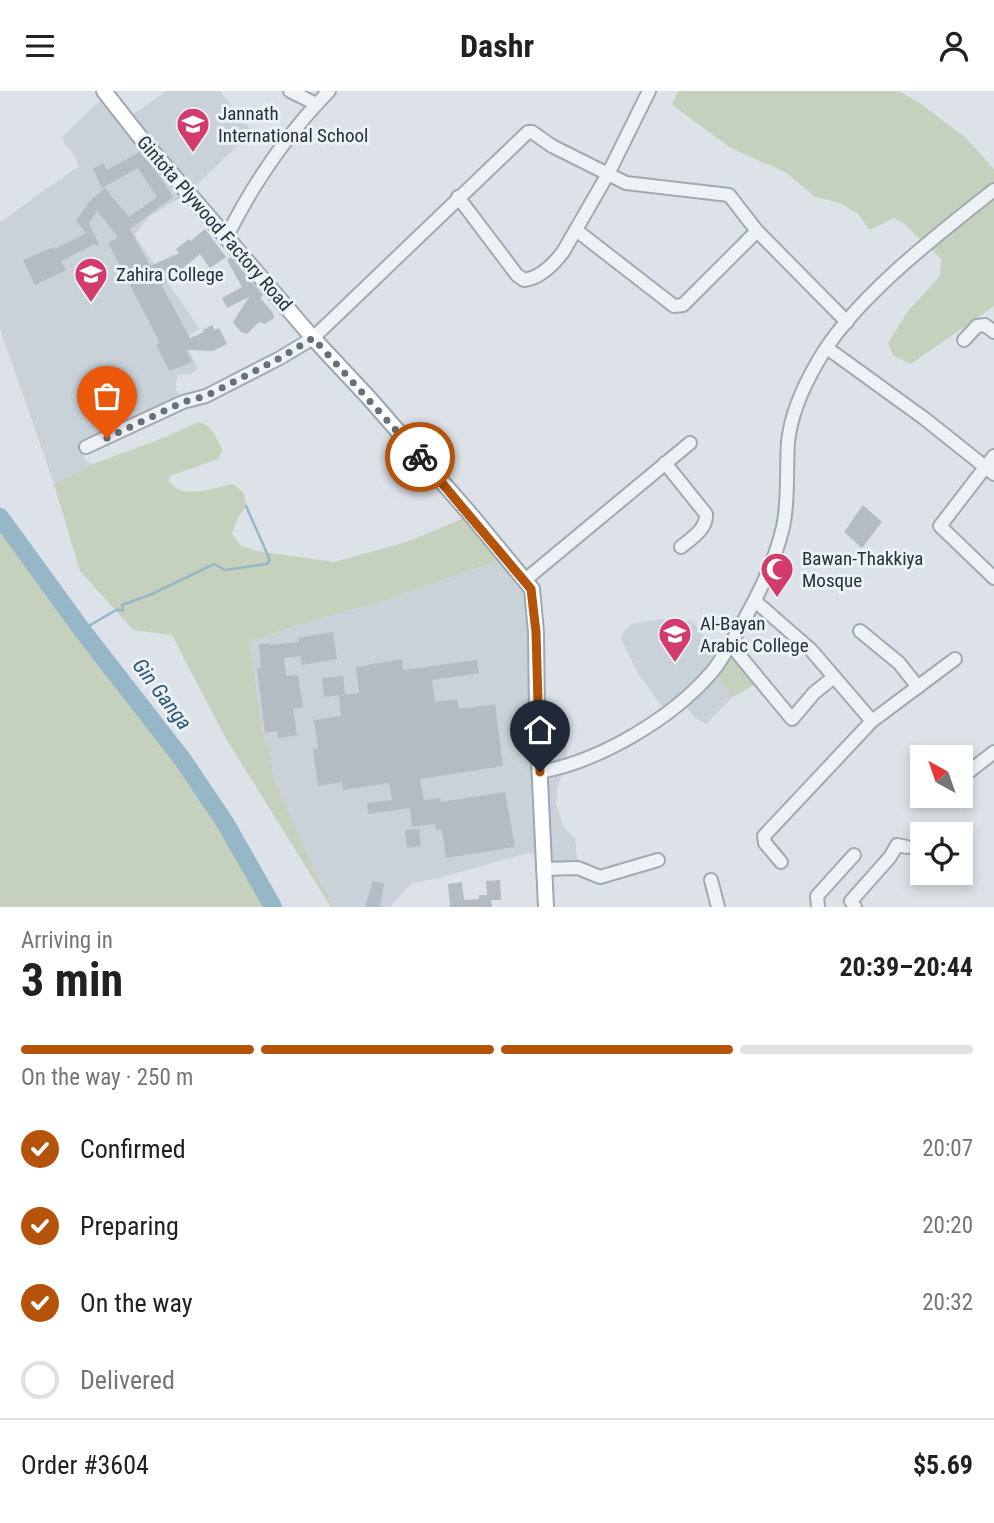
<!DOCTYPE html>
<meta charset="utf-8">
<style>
body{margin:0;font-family:"Roboto Condensed",sans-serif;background:#f6f6f6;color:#202124;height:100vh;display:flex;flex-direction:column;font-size:26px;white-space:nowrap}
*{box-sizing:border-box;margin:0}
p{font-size:23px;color:#757577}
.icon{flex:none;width:38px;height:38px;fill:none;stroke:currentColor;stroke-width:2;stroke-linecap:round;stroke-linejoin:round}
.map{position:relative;height:816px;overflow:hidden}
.panel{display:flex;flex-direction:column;background:#fff;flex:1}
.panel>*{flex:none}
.needle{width:46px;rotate:320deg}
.tools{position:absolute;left:910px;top:654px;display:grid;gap:14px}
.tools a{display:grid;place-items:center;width:63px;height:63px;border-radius:0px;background:#fff;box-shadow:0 4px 10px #0003;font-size:35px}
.pin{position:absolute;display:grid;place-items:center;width:60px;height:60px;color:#fff;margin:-72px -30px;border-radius:50% 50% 50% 0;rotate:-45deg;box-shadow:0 0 7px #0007}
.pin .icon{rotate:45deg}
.courier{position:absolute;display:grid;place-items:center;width:70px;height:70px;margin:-35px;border:5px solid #b45309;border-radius:50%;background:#fff;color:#222;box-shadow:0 2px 9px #0007}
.head em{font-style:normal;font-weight:700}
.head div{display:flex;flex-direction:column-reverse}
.head{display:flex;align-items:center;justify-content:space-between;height:119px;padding:0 21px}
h1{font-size:46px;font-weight:700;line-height:52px}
.bar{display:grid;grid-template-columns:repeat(4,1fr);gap:10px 7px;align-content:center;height:84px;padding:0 21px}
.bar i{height:9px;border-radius:5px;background:#e0e0e0}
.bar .current{background:#b45309}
.bar p{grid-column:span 4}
.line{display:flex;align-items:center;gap:18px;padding:0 21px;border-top:2px solid #e0e0e0}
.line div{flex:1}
ol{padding:0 21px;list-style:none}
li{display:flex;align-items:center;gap:21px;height:77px}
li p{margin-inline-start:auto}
li .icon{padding:7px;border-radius:50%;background:#b45309;color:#fff;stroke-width:4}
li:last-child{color:#757577}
li i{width:38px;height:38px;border:4px solid #e0e0e0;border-radius:50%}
header{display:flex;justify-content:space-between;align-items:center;height:91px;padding:0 21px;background:#fff;font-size:32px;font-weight:700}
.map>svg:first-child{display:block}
.built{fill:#cad2d9}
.green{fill:#c5d1bd}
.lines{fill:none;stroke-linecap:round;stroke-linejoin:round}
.stream{stroke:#95b7c8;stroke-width:2.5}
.river{stroke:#95b7c8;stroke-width:18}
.building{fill:#b3bcc3}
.minor-casing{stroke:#a1aab1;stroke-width:16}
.major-casing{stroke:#9ba9b3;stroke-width:18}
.minor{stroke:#eef2f5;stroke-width:12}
.major{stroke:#fff;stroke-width:14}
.done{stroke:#657078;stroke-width:7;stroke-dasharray:0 12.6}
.route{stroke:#b45309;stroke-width:9}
.labels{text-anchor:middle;stroke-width:6;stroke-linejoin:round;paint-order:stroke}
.poi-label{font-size:19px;fill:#25323d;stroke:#ebf1f4;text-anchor:start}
.street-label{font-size:19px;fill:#25323d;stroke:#ebf1f4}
.water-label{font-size:21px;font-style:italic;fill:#2e5972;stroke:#ebf1f4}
</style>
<header><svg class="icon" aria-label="menu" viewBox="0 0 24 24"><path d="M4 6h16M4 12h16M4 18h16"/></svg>Dashr<svg class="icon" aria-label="person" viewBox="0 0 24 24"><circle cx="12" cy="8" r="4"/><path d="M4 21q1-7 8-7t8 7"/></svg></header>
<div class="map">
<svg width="994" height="816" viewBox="0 0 994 816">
<rect width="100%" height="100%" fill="#dce2e7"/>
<!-- built -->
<g class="built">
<polygon points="166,0 220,0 252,41 189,101 149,126 135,143 138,150 200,238 190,244 186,253 198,278 191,283 177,284 176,298 183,311 86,356 83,362 84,367 87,371 93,373 54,393 0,238 0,131 79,75 73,62 64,53 63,45 107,3 127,28"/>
<polygon points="506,467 525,489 537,626 553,623 563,624 567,636 567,662 565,677 558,694 556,712 563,735 575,747 578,777 543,778 542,762 528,762 443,786 412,792 390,816 334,816 315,781 273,685 270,659 263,643 249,550 329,525 383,510"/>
<polygon points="661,528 691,530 723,565 713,581 733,606 706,633 696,628 681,610 667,622 637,581 621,548 624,540 631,533"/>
</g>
<!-- green -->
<g class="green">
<polygon points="678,0 899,0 921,13 966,47 994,78 994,215 911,273 894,265 888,252 908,220 940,185 941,168 903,132 893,127 870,139 857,122 840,112 815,106 787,82 731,57 672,14"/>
<path d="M198,331c15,3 18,16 25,28l-5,9 -48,17 -1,5c14,20 44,7 64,3l11,9 2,13 -8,12 -6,15 8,12 17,6 77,11 73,-20 64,-27 35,43 -123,43 -54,15 -80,25 14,93 7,16 3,26 42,96 19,35h-3l-106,-170 -53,-102 -39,-5 -53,-59 -26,-87 39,-20 73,-27z"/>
<polygon points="0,426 82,539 183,669 226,733 273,816 0,816"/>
<polygon points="730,553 759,587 754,594 733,606 713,581"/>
</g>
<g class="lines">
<!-- stream -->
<polyline class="stream" points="82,539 116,519 123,519 122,514 152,503 214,473 225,479 267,473 270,469 246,415"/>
<!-- river -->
<polyline class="river" points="0,426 82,539 183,669 226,733 273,816"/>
</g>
<!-- building -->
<g class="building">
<polygon points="140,61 156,80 173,106 130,138 150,175 179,162 176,158 189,148 191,150 205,138 226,166 210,177 200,163 162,195 190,247 204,241 203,239 212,234 215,239 219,237 227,253 213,260 186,259 192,271 169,280 156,253 160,252 108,152 118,146 97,120 89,132 99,153 97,155 95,153 61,170 66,179 35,194 23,169 54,156 55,158 86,142 76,130 89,111 105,97 129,126 157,106 138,77 102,97 93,78 103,72 107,79"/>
<polygon points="231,166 263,204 260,207 273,222 274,227 265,233 259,231 247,243 241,241 233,231 249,206 227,217 222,207 242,196 227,169"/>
<polygon points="863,414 882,431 862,457 844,441"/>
<polygon points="333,541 337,568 302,574 300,565 284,567 286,585 298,584 303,616 293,618 297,644 278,647 277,640 265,642 257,577 261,577 259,553 270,552 270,554 299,551 298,547"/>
<polygon points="402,568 403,579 477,569 479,582 432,589 435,611 457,608 459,618 495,613 503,675 420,688 424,709 440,707 441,711 505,701 515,756 446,767 442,738 436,739 435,733 412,736 410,717 368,723 367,712 392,709 389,692 343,699 342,691 318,695 313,658 318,657 314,629 341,625 339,604 359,602 356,576"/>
<polygon points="343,585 345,603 324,606 322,587"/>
<polygon points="419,738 421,755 407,757 405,739"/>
<polygon points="500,789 501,809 491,809 492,816 450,816 448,793 462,791 464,809 479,808 479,804 487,804 486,790"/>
<polygon points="373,790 384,792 380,816 365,816"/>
</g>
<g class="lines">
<defs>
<g id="minor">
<polyline points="290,0 316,13"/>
<path d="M458,106l59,78 7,5c16,-2 29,-15 39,-28l45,-78 41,-83"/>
<polyline points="576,139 674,215 683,214 757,140"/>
<path d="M227,145c26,-52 61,-103 102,-145"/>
<polyline points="964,249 977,235 985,234 994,241"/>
<polyline points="827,257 925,328 994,383"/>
<polyline points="86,356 183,311 206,305 280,267 313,247 528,41 532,41 552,55 626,92 729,104 757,140 847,231"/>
<polyline points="994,365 940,435 994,487"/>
<path d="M665,372l41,51c1,15 -14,24 -25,33"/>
<polyline points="525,489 690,352"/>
<polyline points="755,510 811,559 872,630"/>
<polyline points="860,540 899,572 918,596"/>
<polyline points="730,553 792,628 814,602 834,586"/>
<path d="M540,681c60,-11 131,-53 171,-99 9,-10 16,-24 23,-35 20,-35 40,-72 49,-111 6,-27 3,-57 5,-85 3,-28 15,-55 29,-79 34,-62 121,-129 177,-173"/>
<polyline points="966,683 994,661"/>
<polyline points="781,771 765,752 764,745 872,630 955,568"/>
<polyline points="543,778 578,777 600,786 658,769"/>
<polyline points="711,789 718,816"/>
<polyline points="818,816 817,805 854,764"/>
<polyline points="855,816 851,810 890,766 897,754 907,756"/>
</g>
<polyline id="major" points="104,0 140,46 313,247 369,307 471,424 532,498 536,541 537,626 546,816"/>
</defs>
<!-- minor casing -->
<use href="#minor" class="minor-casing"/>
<!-- major casing -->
<use href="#major" class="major-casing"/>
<!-- minor -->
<use href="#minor" class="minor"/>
<!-- major -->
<use href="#major" class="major"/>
</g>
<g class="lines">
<!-- done -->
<polyline class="done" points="107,347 183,311 206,305 280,267 313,247 420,366"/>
<!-- route -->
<polyline class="route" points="420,366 531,498 536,541 540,681"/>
</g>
<!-- icons -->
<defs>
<symbol id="school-pin" viewBox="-11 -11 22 30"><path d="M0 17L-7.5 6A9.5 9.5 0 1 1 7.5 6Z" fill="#d23b6c" stroke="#ebf1f4"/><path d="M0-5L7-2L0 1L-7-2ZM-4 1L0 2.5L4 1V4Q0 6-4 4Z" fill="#fff"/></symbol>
<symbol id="mosque-pin" viewBox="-11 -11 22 30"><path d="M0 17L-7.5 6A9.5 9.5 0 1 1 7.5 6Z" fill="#d23b6c" stroke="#ebf1f4"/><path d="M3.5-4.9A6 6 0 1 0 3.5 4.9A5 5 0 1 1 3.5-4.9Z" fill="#fff"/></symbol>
</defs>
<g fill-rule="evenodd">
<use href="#school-pin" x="174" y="14" width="38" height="52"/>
<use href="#school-pin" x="72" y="164" width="38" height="52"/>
<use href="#mosque-pin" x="758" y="459" width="38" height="52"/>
<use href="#school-pin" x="656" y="524" width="38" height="52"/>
</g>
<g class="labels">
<!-- poi labels -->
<g class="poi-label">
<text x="218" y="29">Jannath<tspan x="218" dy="22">International School</tspan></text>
<text x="116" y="190">Zahira College</text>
<text x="802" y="474">Bawan-Thakkiya<tspan x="802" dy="22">Mosque</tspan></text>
<text x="700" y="539">Al-Bayan<tspan x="700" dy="22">Arabic College</tspan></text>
</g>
<!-- street labels -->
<g class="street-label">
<text transform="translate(215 132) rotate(49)" y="7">Gintota Plywood Factory Road</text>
</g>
<!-- water labels -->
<g class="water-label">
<text transform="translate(162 603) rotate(53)" y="7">Gin Ganga</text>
</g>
</g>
</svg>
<div class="tools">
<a><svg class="needle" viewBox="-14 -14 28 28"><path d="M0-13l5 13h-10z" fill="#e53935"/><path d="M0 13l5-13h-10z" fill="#757577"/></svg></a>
<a><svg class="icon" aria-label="locate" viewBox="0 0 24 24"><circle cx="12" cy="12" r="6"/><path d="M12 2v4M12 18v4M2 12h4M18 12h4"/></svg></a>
</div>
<div class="pin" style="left:107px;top:347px;background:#ea580c"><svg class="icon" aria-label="bag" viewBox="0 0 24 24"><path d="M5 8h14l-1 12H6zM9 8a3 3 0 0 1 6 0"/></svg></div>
<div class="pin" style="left:540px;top:681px;background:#1f2937"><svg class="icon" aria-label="home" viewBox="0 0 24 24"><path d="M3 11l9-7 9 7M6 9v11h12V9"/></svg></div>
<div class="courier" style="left:420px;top:366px"><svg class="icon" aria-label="bike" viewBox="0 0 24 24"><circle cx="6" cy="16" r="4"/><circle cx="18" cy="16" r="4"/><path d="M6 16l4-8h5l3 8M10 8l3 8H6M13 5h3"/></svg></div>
</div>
<section class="panel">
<div class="head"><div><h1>3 min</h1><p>Arriving in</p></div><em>20:39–20:44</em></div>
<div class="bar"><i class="current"></i><i class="current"></i><i class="current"></i><i></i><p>On the way · 250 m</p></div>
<ol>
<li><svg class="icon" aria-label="check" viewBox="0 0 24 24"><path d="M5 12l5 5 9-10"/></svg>Confirmed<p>20:07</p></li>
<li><svg class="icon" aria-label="check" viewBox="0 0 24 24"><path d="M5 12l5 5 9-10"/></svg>Preparing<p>20:20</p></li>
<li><svg class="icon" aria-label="check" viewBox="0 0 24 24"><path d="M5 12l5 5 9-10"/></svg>On the way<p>20:32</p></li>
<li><i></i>Delivered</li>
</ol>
<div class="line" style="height:91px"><div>Order #3604</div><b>$5.69</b></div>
</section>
